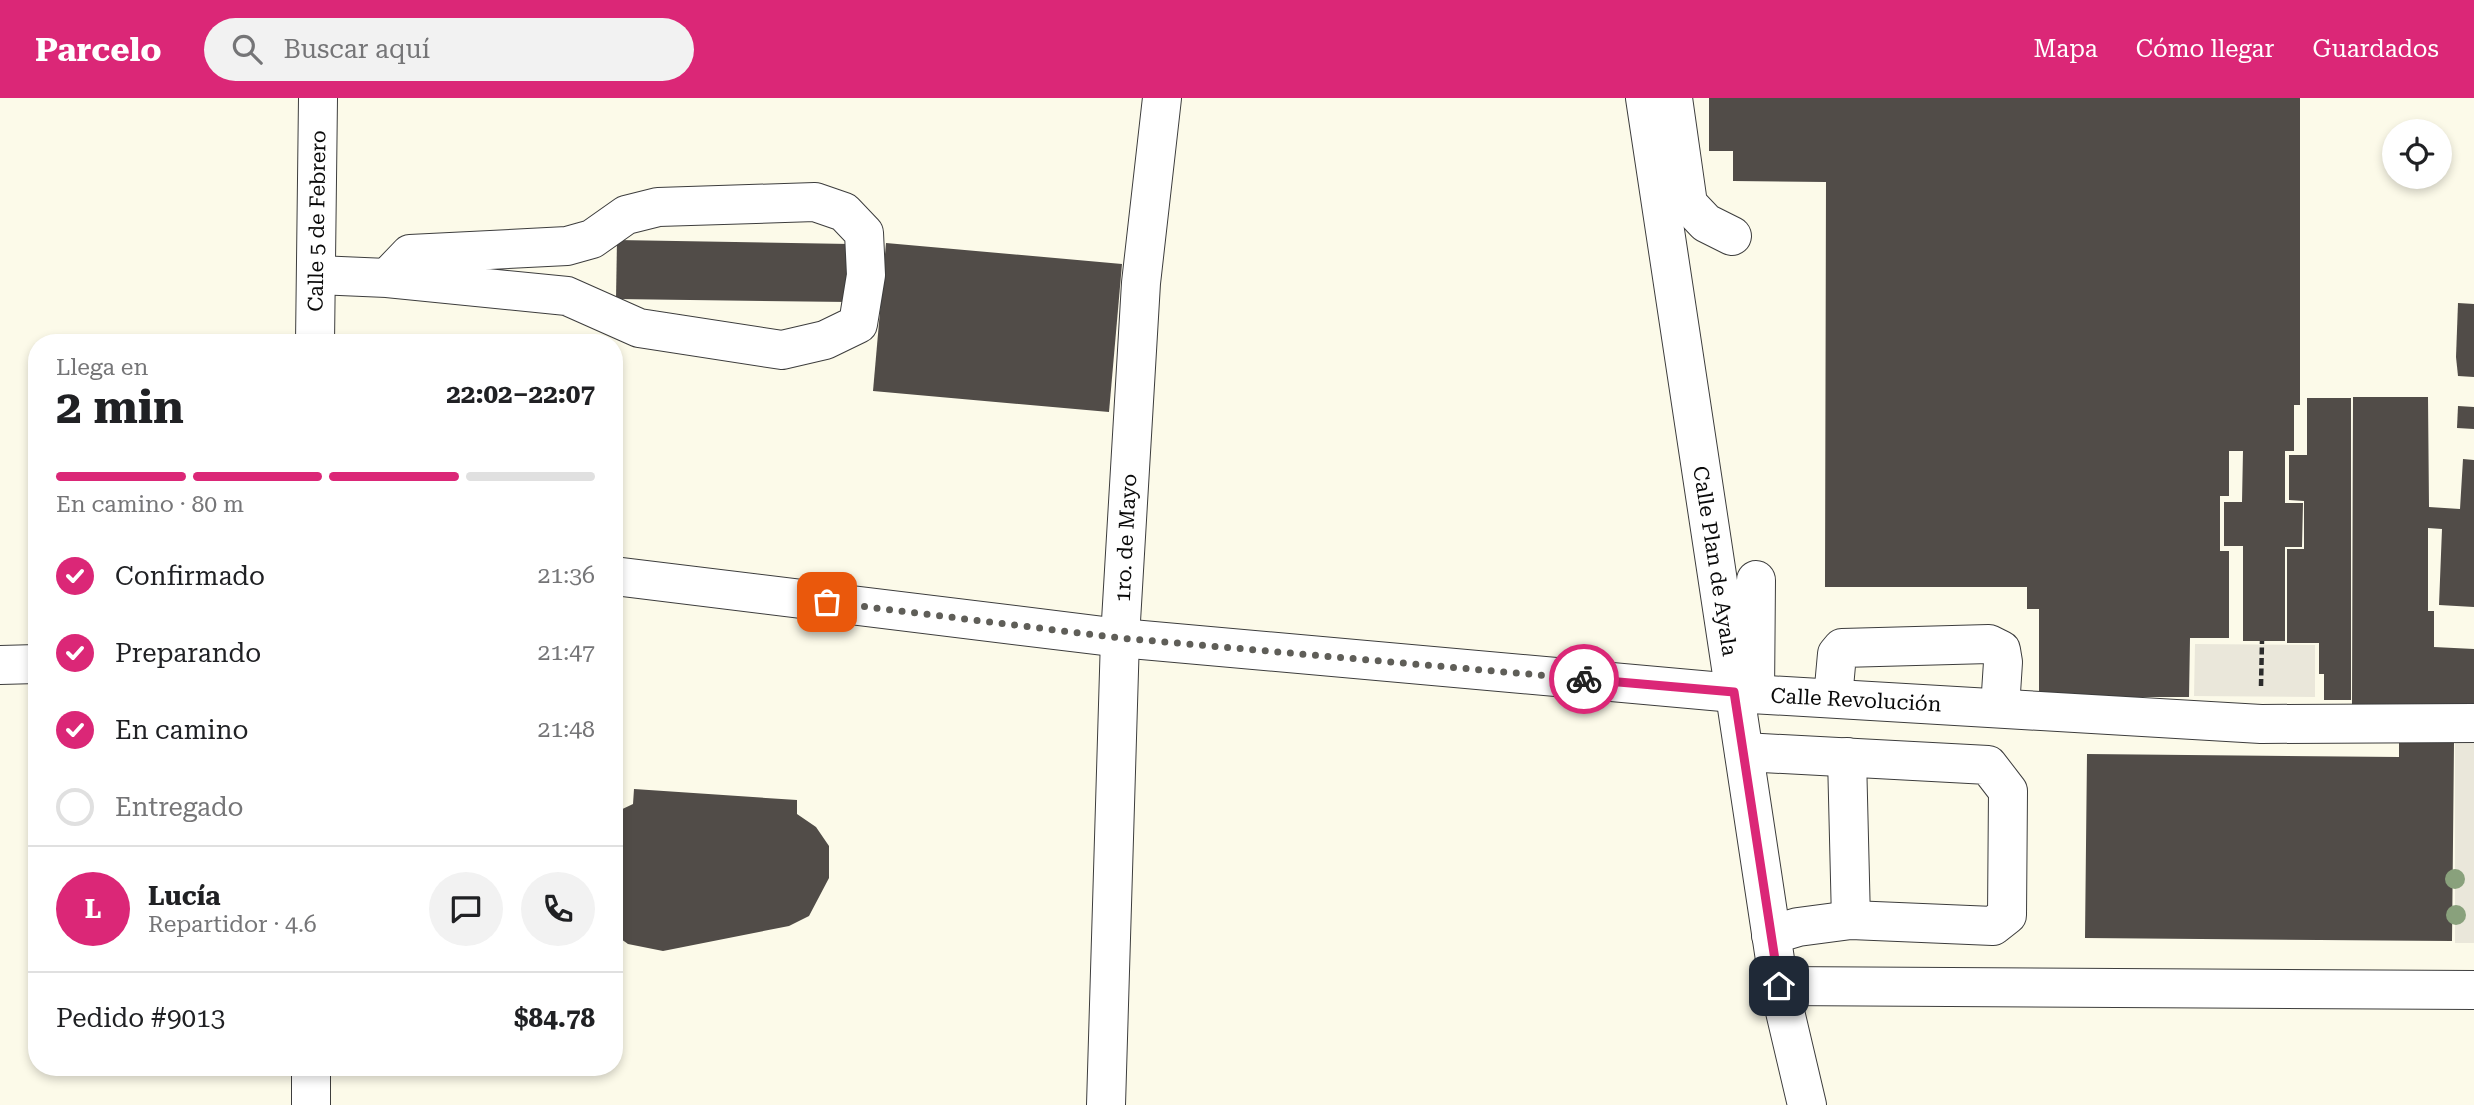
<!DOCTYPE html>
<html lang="es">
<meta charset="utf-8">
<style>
body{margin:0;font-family:"Roboto Serif",serif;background:#f2f2f2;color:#202124;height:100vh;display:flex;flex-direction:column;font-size:26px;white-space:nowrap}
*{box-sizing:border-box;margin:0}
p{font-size:23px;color:#757577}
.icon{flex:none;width:38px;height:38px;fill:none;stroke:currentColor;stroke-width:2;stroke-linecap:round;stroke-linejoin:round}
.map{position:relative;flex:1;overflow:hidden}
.panel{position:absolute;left:28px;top:236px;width:595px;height:742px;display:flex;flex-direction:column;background:#fff;border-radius:28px;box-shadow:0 4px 10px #0003}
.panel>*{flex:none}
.fabs{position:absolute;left:2382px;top:21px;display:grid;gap:14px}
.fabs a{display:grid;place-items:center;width:70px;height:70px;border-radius:50%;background:#fff;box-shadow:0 4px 10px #0003;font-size:35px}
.pin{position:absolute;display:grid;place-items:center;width:60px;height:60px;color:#fff;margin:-30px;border-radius:14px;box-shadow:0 4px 10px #0006}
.courier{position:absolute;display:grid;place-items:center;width:70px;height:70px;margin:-35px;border:5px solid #db2777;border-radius:50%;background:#fff;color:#222;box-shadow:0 2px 9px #0007}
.summary em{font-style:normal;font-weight:700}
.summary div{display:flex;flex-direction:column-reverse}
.summary{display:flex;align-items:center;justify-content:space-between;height:119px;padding:0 28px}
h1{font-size:46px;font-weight:700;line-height:52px}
.bar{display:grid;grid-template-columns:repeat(4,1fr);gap:10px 7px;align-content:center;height:84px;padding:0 28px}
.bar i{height:9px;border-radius:5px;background:#e0e0e0}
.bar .selected{background:#db2777}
.bar p{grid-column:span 4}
.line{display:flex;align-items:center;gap:18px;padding:0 28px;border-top:2px solid #e0e0e0}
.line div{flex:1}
.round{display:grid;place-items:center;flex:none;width:74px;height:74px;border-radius:37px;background:#f2f2f2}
ol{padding:0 28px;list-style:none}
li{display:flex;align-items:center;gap:21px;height:77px}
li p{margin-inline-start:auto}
li .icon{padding:7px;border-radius:50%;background:#db2777;color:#fff;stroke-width:4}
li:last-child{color:#757577}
li i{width:38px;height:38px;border:4px solid #e0e0e0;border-radius:50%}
header{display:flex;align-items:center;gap:42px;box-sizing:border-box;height:98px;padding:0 35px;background:#db2777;color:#fff}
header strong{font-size:33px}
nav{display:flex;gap:38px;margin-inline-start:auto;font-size:24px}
.search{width:490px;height:63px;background:#f2f2f2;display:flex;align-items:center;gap:18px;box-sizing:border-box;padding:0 24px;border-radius:38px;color:#757577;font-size:26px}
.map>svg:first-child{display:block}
.plaza{fill:#eae7da}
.building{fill:#514c48}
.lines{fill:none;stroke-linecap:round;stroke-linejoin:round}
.minor-casing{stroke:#3d3d3d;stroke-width:40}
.path{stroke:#2c2c2c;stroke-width:4.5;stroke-dasharray:7 3.5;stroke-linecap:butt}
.minor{stroke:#fff;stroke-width:38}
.tree{fill:#89a17c}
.done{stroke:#5f5e58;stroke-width:7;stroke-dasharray:0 12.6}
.route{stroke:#db2777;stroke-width:9}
.labels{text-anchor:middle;stroke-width:7;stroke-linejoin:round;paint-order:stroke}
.street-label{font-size:21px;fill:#0a0a0a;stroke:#fff}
</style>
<header>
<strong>Parcelo</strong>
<div class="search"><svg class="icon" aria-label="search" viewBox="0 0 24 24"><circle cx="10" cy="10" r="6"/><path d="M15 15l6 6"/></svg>Buscar aquí</div>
<nav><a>Mapa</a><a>Cómo llegar</a><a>Guardados</a></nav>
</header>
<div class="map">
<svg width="2474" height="1007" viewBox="0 0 2474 1007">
<rect width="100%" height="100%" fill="#fcfae9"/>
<!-- plaza -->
<g class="plaza">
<polygon points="2195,546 2315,547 2315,599 2194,598"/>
<rect x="2455" y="643" width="19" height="202"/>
</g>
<!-- building -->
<g class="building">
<polygon points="1709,0 2300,0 2300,307 2294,307 2294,353 2285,353 2285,405 2303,405 2302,449 2285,449 2285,543 2243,543 2243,448 2224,448 2224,404 2242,404 2243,353 2229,353 2229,398 2220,398 2220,453 2229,453 2229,540 2190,540 2189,599 2039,599 2039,511 2027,511 2027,489 1825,489 1826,84 1733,83 1733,53 1709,53"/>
<polygon points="617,142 850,146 849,204 616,201"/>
<polygon points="886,145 1122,166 1109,314 873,293"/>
<polygon points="2458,205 2474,206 2474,279 2458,278 2456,259"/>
<polygon points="2353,299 2428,299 2429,409 2460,411 2463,361 2474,362 2474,509 2439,507 2442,431 2428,430 2428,513 2434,513 2434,549 2474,551 2474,607 2352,606"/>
<polygon points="2307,300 2351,300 2351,602 2324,602 2324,576 2319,576 2319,545 2287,545 2287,451 2304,451 2304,403 2289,402 2289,357 2307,357"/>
<polygon points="2458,308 2474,309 2474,331 2457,330"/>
<polygon points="2399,645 2454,645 2452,843 2085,840 2087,656 2399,659"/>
<polygon points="634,691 797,702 797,716 816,729 829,748 829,780 809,818 789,828 663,853 628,846 614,836 614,715 633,706"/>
</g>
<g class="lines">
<defs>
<g id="minor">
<polyline points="1645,0 1779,888 1807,1007"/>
<polyline points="1673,0 1688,106 1706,125 1732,138"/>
<polyline points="317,177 387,180 567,198 639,230 782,252 825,242 858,226 866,177 864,135 844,114 815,104 658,109 626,117 592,141 567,148 410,156 387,180"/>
<polyline points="315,245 318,0"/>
<polyline points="614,478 1120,540 1734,595 2261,626 2474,625"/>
<polyline points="0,567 37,566"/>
<polyline points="1755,596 1756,482"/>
<polyline points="1833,600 1837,556 1842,550 1989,546 2001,552 2003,564 2000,610"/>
<polyline points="1744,654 1988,667 2008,693 2007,817 1993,828 1851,822 1798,829 1771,837"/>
<polyline points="1847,659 1851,822"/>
<polyline points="1779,888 2474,892"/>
<polyline points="311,1007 311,970"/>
<polyline points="1106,1007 1120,540 1141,185 1162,0"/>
</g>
</defs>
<!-- minor casing -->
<use href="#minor" class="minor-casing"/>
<!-- path -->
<polyline class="path" points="2261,588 2262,543"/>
<!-- minor -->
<use href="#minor" class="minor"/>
</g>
<!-- trees -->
<g class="tree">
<circle cx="2455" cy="781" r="10"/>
<circle cx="2456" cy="817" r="10"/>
</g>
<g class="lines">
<!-- done -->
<polyline class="done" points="827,504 1120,540 1584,581"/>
<!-- route -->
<polyline class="route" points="1584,581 1734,594 1779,888"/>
</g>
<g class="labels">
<!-- street labels -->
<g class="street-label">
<text transform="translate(317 123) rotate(-89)" y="7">Calle 5 de Febrero</text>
<text transform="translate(1126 440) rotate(-87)" y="7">1ro. de Mayo</text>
<text transform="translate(1715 463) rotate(81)" y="7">Calle Plan de Ayala</text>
<text transform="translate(1856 602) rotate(3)" y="7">Calle Revolución</text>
</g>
</g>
</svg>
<div class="fabs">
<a><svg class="icon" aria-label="locate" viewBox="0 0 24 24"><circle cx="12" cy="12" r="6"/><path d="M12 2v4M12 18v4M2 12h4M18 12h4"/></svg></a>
</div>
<div class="pin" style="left:827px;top:504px;background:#ea580c"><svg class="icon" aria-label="bag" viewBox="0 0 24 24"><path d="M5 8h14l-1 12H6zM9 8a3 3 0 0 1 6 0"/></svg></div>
<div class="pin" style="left:1779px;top:888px;background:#1f2937"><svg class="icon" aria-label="home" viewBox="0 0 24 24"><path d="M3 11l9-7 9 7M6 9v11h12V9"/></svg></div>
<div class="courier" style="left:1584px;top:581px"><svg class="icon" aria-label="bike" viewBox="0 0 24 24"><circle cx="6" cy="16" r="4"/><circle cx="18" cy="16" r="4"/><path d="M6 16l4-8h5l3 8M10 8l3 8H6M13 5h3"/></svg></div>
<section class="panel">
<div class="summary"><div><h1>2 min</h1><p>Llega en</p></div><em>22:02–22:07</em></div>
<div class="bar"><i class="selected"></i><i class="selected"></i><i class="selected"></i><i></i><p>En camino · 80 m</p></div>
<ol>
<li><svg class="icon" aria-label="check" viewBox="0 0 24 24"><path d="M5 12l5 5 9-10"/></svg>Confirmado<p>21:36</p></li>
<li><svg class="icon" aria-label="check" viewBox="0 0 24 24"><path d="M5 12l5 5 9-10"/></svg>Preparando<p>21:47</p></li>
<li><svg class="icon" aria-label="check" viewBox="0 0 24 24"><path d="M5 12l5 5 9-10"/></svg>En camino<p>21:48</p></li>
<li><i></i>Entregado</li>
</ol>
<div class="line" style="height:126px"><b class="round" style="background:#db2777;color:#fff">L</b><div><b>Lucía</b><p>Repartidor · 4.6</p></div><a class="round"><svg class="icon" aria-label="chat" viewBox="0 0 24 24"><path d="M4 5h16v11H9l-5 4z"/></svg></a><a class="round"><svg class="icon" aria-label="phone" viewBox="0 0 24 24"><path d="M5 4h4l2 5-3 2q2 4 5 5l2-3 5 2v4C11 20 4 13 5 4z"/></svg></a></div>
<div class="line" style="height:91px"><div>Pedido #9013</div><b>$84.78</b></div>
</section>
</div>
